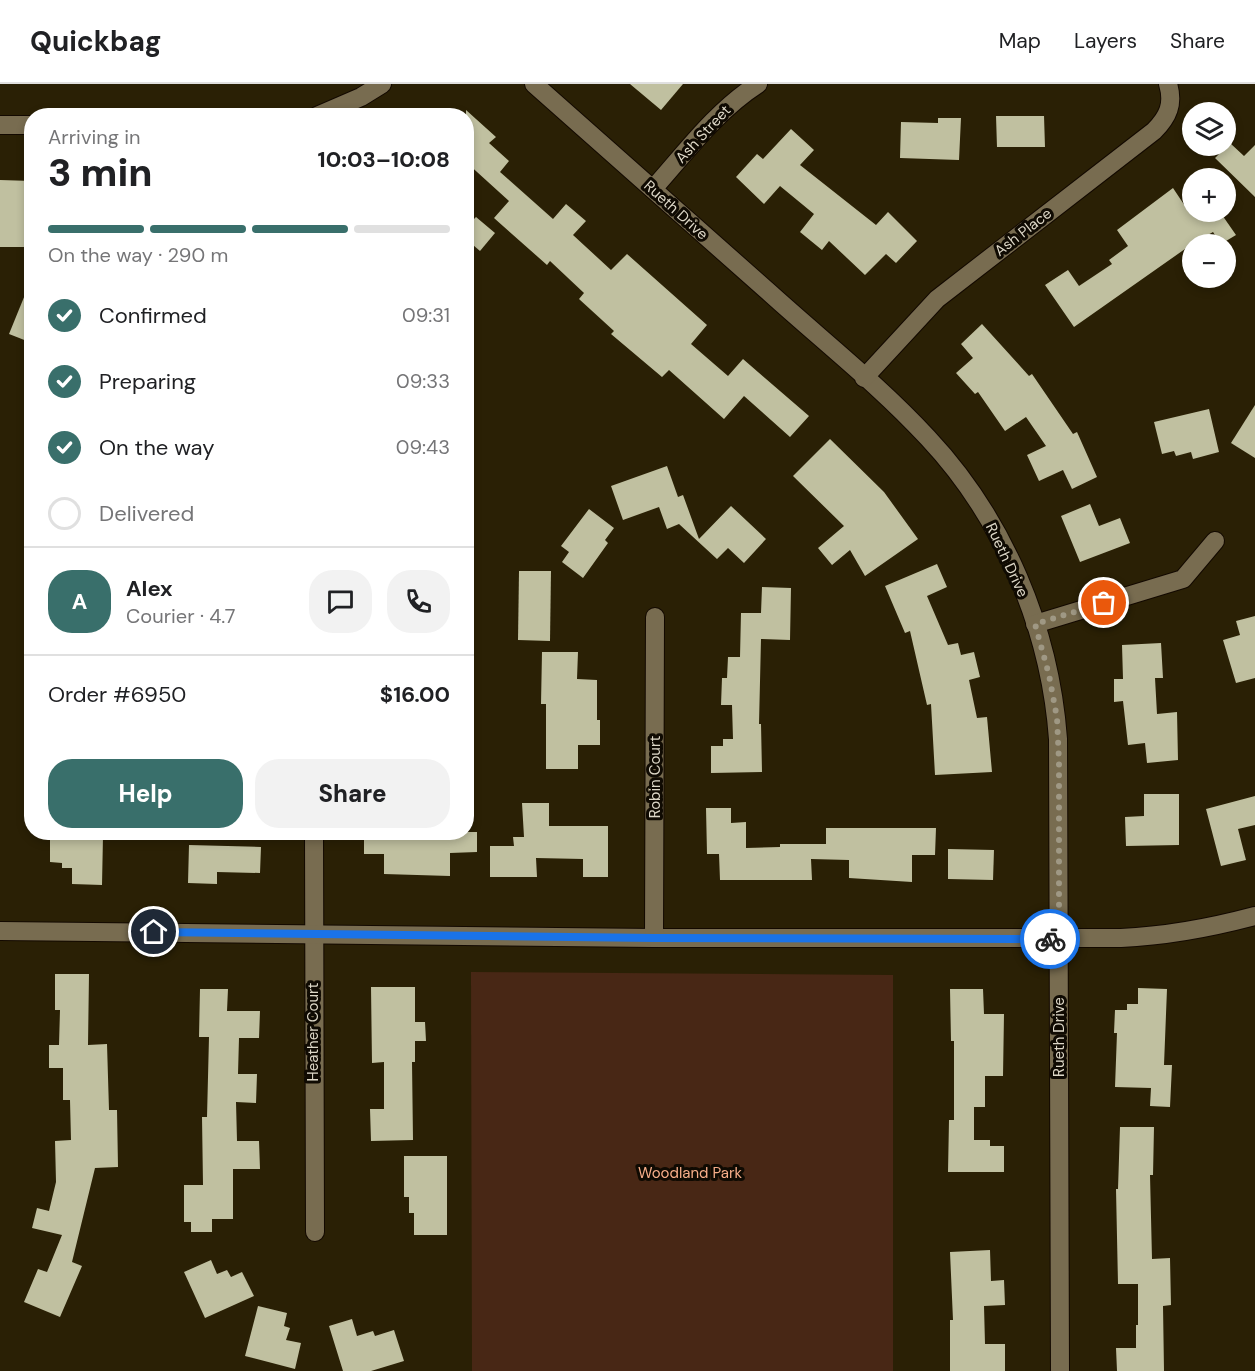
<!DOCTYPE html>
<meta charset="utf-8">
<style>
body{margin:0;font-family:"DM Sans",sans-serif;background:#f2f2f2;color:#202124;height:100vh;display:flex;flex-direction:column;font-size:22px;white-space:nowrap}
*{box-sizing:border-box;margin:0}
p{font-size:20px;color:#757577}
.icon{flex:none;width:33px;height:33px;fill:none;stroke:currentColor;stroke-width:2;stroke-linecap:round;stroke-linejoin:round}
.map{position:relative;flex:1;overflow:hidden}
.panel{position:absolute;left:24px;top:24px;width:450px;height:732px;display:flex;flex-direction:column;background:#fff;border-radius:24px;box-shadow:0 3px 9px #0003}
.panel>*{flex:none}
.fabs{position:absolute;left:1182px;top:18px;display:grid;gap:12px}
.fabs a{display:grid;place-items:center;width:54px;height:54px;border-radius:50%;background:#fff;box-shadow:0 3px 9px #0003;font-size:30px}
.pin{position:absolute;display:grid;place-items:center;width:51px;height:51px;color:#fff;margin:-26px;border:3px solid #fff;border-radius:50%;box-shadow:0 2px 6px #0007}
.courier{position:absolute;display:grid;place-items:center;width:60px;height:60px;margin:-30px;border:4px solid #1a73e8;border-radius:50%;background:#fff;color:#222;box-shadow:0 2px 8px #0007}
.head em{font-style:normal;font-weight:800}
.head div{display:flex;flex-direction:column-reverse}
.head{display:flex;align-items:center;justify-content:space-between;height:102px;padding:0 24px}
h1{font-size:39px;font-weight:800;line-height:45px}
.bar{display:grid;grid-template-columns:repeat(4,1fr);gap:9px 6px;align-content:center;height:72px;padding:0 24px}
.bar i{height:8px;border-radius:4px;background:#e0e0e0}
.bar .active{background:#396f6b}
.bar p{grid-column:span 4}
.line{display:flex;align-items:center;gap:15px;padding:0 24px;border-top:2px solid #e0e0e0}
.line div{flex:1}
.round{display:grid;place-items:center;flex:none;width:63px;height:63px;border-radius:24px;background:#f2f2f2}
ol{padding:0 24px;list-style:none}
li{display:flex;align-items:center;gap:18px;height:66px}
li p{margin-inline-start:auto}
li .icon{padding:6px;border-radius:50%;background:#396f6b;color:#fff;stroke-width:4}
li:last-child{color:#757577}
li i{width:33px;height:33px;border:3px solid #e0e0e0;border-radius:50%}
.button{display:flex;gap:12px;margin-top:auto;padding:12px 24px}
.button a{flex:1;height:69px;border-radius:24px;background:#396f6b;color:#fff;font-size:24px;font-weight:800;line-height:69px;text-align:center}
.button a+a{background:#f2f2f2;color:#202124}
header{display:flex;align-items:center;gap:36px;box-sizing:border-box;height:84px;padding:0 30px;background:#fff;border-bottom:2px solid #e0e0e0}
header strong{font-size:28px}
nav{display:flex;gap:33px;margin-inline-start:auto;font-size:21px}
.map>svg:first-child{display:block}
.green{fill:#482715}
.building{fill:#c0c0a0}
.lines{fill:none;stroke-linecap:round;stroke-linejoin:round}
.minor-casing{stroke:#130900;stroke-width:20}
.minor{stroke:#786c50;stroke-width:18}
.done{stroke:#9f9884;stroke-width:6;stroke-dasharray:0 10.8}
.route{stroke:#1a73e8;stroke-width:8}
.labels{text-anchor:middle;stroke-width:6;stroke-linejoin:round;paint-order:stroke}
.street-label{font-size:15px;fill:#ded8c8;stroke:#0f0a02}
.park-label{font-size:15px;fill:#f7ae89;stroke:#0f0a02}
</style>
<header>
<strong>Quickbag</strong>
<nav><a>Map</a><a>Layers</a><a>Share</a></nav>
</header>
<div class="map">
<svg width="1255" height="1287" viewBox="0 0 1255 1287">
<rect width="100%" height="100%" fill="#2a2005"/>
<!-- green -->
<polygon class="green" points="471,888 893,891 893,1287 472,1287"/>
<!-- building -->
<g class="building">
<polygon points="630,0 683,0 661,26"/>
<polygon points="466,26 496,53 489,59 509,77 500,88 553,135 566,120 586,137 573,151 611,186 627,170 707,241 691,260 728,292 743,275 809,332 790,353 744,312 724,335 669,286 662,293 611,250 614,247 579,215 584,209 550,177 547,181 494,134 509,117 466,78"/>
<polygon points="996,32 1044,32 1045,63 997,63"/>
<polygon points="938,34 961,34 959,76 900,74 901,38 938,39"/>
<polygon points="791,45 814,66 800,81 876,141 888,128 917,157 896,179 886,170 865,191 829,157 822,166 800,148 814,130 780,102 764,120 736,93 757,70 763,75"/>
<polygon points="1230,59 1244,72 1255,61 1255,113 1215,74"/>
<polygon points="0,96 32,97 32,163 0,163"/>
<polygon points="1173,104 1189,128 1220,128 1236,151 1221,160 1213,148 1192,160 1186,167 1185,165 1074,243 1045,201 1068,186 1079,202 1112,180 1109,176 1128,162 1117,146"/>
<polygon points="476,133 495,149 480,167 466,155 466,143"/>
<polygon points="31,196 32,196 32,259 9,250"/>
<polygon points="982,240 1029,292 1032,290 1073,350 1077,348 1097,393 1072,405 1063,386 1039,397 1027,371 1046,362 1026,333 1005,347 978,308 975,310 956,289 973,274 961,260"/>
<polygon points="1255,321 1255,374 1231,359"/>
<polygon points="1209,325 1219,368 1193,375 1191,368 1176,372 1174,367 1162,370 1154,338"/>
<polygon points="830,355 884,408 918,455 865,492 850,466 832,481 818,464 844,442 793,392"/>
<polygon points="667,382 678,413 683,411 699,455 731,422 766,455 744,479 728,464 717,475 679,440 667,445 659,423 623,436 611,402"/>
<polygon points="1090,420 1099,442 1120,434 1130,459 1080,478 1061,432"/>
<polygon points="589,425 614,444 605,456 608,459 583,494 562,478 569,468 561,462"/>
<polygon points="937,480 947,503 927,512 948,561 958,559 961,571 974,568 980,593 969,596 977,634 987,633 992,688 935,691 931,620 927,621 910,547 905,549 885,502"/>
<polygon points="519,487 551,487 550,557 518,556"/>
<polygon points="762,503 791,504 790,556 761,555 759,640 761,640 762,688 711,689 711,662 723,662 723,655 733,655 732,621 721,621 722,594 727,594 728,573 740,573 741,529 761,529"/>
<polygon points="1255,532 1255,594 1236,599 1223,556 1240,551 1236,537"/>
<polygon points="1161,559 1163,594 1155,594 1157,630 1177,628 1178,676 1147,679 1145,659 1128,661 1123,617 1114,618 1114,595 1123,595 1122,561"/>
<polygon points="542,568 578,568 577,595 597,596 597,636 600,636 600,661 578,661 578,685 546,685 546,620 541,620"/>
<polygon points="1144,710 1179,710 1179,761 1126,762 1125,733 1144,732"/>
<polygon points="1255,712 1255,741 1238,745 1246,776 1221,782 1206,725"/>
<polygon points="522,719 549,719 549,742 608,742 608,793 583,793 583,775 536,774 537,793 490,793 490,762 514,762 513,753 524,753"/>
<polygon points="706,724 731,724 731,739 746,738 746,764 780,763 780,760 826,760 826,744 936,744 935,771 912,771 912,798 849,794 849,776 811,775 812,796 720,796 719,770 707,770"/>
<polygon points="364,748 477,748 477,768 450,769 450,792 384,790 384,770 364,770"/>
<polygon points="50,751 103,752 102,801 72,800 72,784 62,784 62,779 50,778"/>
<polygon points="189,761 261,763 260,789 217,788 217,800 188,799"/>
<polygon points="948,765 994,766 993,796 948,795"/>
<polygon points="55,890 89,890 88,961 107,960 109,1026 117,1026 118,1083 95,1084 72,1178 82,1182 60,1233 24,1218 38,1185 47,1188 62,1151 32,1144 37,1124 49,1127 56,1098 55,1057 71,1056 70,1016 63,1016 63,984 49,984 49,961 59,961 60,926 55,926"/>
<polygon points="371,903 415,903 415,938 425,938 426,957 415,957 415,978 412,978 413,1056 371,1057 370,1025 384,1025 384,978 372,979"/>
<polygon points="1138,904 1167,905 1164,981 1172,981 1170,1023 1150,1022 1151,1004 1115,1003 1117,949 1114,949 1115,926 1127,926 1127,920 1138,920"/>
<polygon points="200,905 228,905 227,927 260,927 259,954 239,954 238,990 257,990 256,1019 236,1018 237,1057 259,1057 260,1085 233,1085 233,1135 212,1135 212,1148 191,1148 191,1138 184,1138 184,1101 203,1101 202,1033 207,1033 209,953 199,953"/>
<polygon points="950,905 983,905 984,930 1004,930 1003,992 985,992 985,1023 974,1023 974,1056 990,1056 990,1062 1004,1062 1004,1088 948,1088 949,1036 954,1036 954,957 951,957"/>
<polygon points="1120,1043 1154,1043 1153,1091 1150,1091 1152,1175 1170,1174 1171,1221 1163,1222 1164,1287 1117,1287 1116,1264 1136,1264 1136,1241 1138,1241 1138,1200 1118,1200 1116,1105 1118,1105"/>
<polygon points="404,1072 447,1072 447,1151 414,1151 414,1129 409,1129 409,1113 404,1113"/>
<polygon points="990,1166 991,1197 1004,1196 1005,1221 984,1222 985,1260 1005,1260 1005,1287 950,1287 950,1236 953,1236 950,1168"/>
<polygon points="211,1176 217,1190 227,1186 231,1193 242,1188 254,1212 205,1234 184,1188"/>
<polygon points="258,1222 287,1229 284,1242 290,1244 286,1256 301,1259 295,1285 245,1272"/>
<polygon points="352,1235 357,1252 373,1247 375,1252 394,1246 404,1277 371,1287 343,1287 329,1242"/>
</g>
<g class="lines">
<defs>
<g id="minor">
<path d="M534,0c79,70 158,140 237,210 52,47 109,92 157,144 76,81 122,191 130,301l2,632"/>
<polyline points="317,32 361,13 382,0"/>
<polyline points="0,41 32,41"/>
<path d="M653,105c33,-37 63,-78 105,-105"/>
<path d="M864,294l73,-79 217,-168c14,-14 20,-27 14,-47"/>
<polyline points="1035,540 1183,495 1215,457"/>
<polyline points="314,748 315,1148"/>
<path d="M0,847l654,7h467c46,-2 89,-10 134,-22"/>
<polyline points="654,854 655,533"/>
</g>
</defs>
<!-- minor casing -->
<use href="#minor" class="minor-casing"/>
<!-- minor -->
<use href="#minor" class="minor"/>
</g>
<g class="lines">
<!-- done -->
<polyline class="done" points="1050,855 1059,855 1059,678 1057,634 1049,591 1035,540 1104,519"/>
<!-- route -->
<polyline class="route" points="154,848 654,854 1050,855"/>
</g>
<g class="labels">
<!-- street labels -->
<g class="street-label">
<text transform="translate(703 50) rotate(-47)" y="5">Ash Street</text>
<text transform="translate(676 126) rotate(42)" y="5">Rueth Drive</text>
<text transform="translate(1023 148) rotate(-38)" y="5">Ash Place</text>
<text transform="translate(1007 476) rotate(65)" y="5">Rueth Drive</text>
<text transform="translate(655 693) rotate(-90)" y="5">Robin Court</text>
<text transform="translate(313 948) rotate(-90)" y="5">Heather Court</text>
<text transform="translate(1059 953) rotate(-90)" y="5">Rueth Drive</text>
</g>
<!-- park labels -->
<g class="park-label">
<text x="690" y="1094">Woodland Park</text>
</g>
</g>
</svg>
<div class="fabs">
<a><svg class="icon" aria-label="layers" viewBox="0 0 24 24"><path d="M12 4l9 5-9 5-9-5zM3 14l9 5 9-5"/></svg></a>
<a>+</a>
<a>−</a>
</div>
<div class="pin" style="left:1104px;top:519px;background:#ea580c"><svg class="icon" aria-label="bag" viewBox="0 0 24 24"><path d="M5 8h14l-1 12H6zM9 8a3 3 0 0 1 6 0"/></svg></div>
<div class="pin" style="left:154px;top:848px;background:#1f2937"><svg class="icon" aria-label="home" viewBox="0 0 24 24"><path d="M3 11l9-7 9 7M6 9v11h12V9"/></svg></div>
<div class="courier" style="left:1050px;top:855px"><svg class="icon" aria-label="bike" viewBox="0 0 24 24"><circle cx="6" cy="16" r="4"/><circle cx="18" cy="16" r="4"/><path d="M6 16l4-8h5l3 8M10 8l3 8H6M13 5h3"/></svg></div>
<section class="panel">
<div class="head"><div><h1>3 min</h1><p>Arriving in</p></div><em>10:03–10:08</em></div>
<div class="bar"><i class="active"></i><i class="active"></i><i class="active"></i><i></i><p>On the way · 290 m</p></div>
<ol>
<li><svg class="icon" aria-label="check" viewBox="0 0 24 24"><path d="M5 12l5 5 9-10"/></svg>Confirmed<p>09:31</p></li>
<li><svg class="icon" aria-label="check" viewBox="0 0 24 24"><path d="M5 12l5 5 9-10"/></svg>Preparing<p>09:33</p></li>
<li><svg class="icon" aria-label="check" viewBox="0 0 24 24"><path d="M5 12l5 5 9-10"/></svg>On the way<p>09:43</p></li>
<li><i></i>Delivered</li>
</ol>
<div class="line" style="height:108px"><b class="round" style="background:#396f6b;color:#fff">A</b><div><b>Alex</b><p>Courier · 4.7</p></div><a class="round"><svg class="icon" aria-label="chat" viewBox="0 0 24 24"><path d="M4 5h16v11H9l-5 4z"/></svg></a><a class="round"><svg class="icon" aria-label="phone" viewBox="0 0 24 24"><path d="M5 4h4l2 5-3 2q2 4 5 5l2-3 5 2v4C11 20 4 13 5 4z"/></svg></a></div>
<div class="line" style="height:78px"><div>Order #6950</div><b>$16.00</b></div>
<div class="button"><a>Help</a><a>Share</a></div>
</section>
</div>
